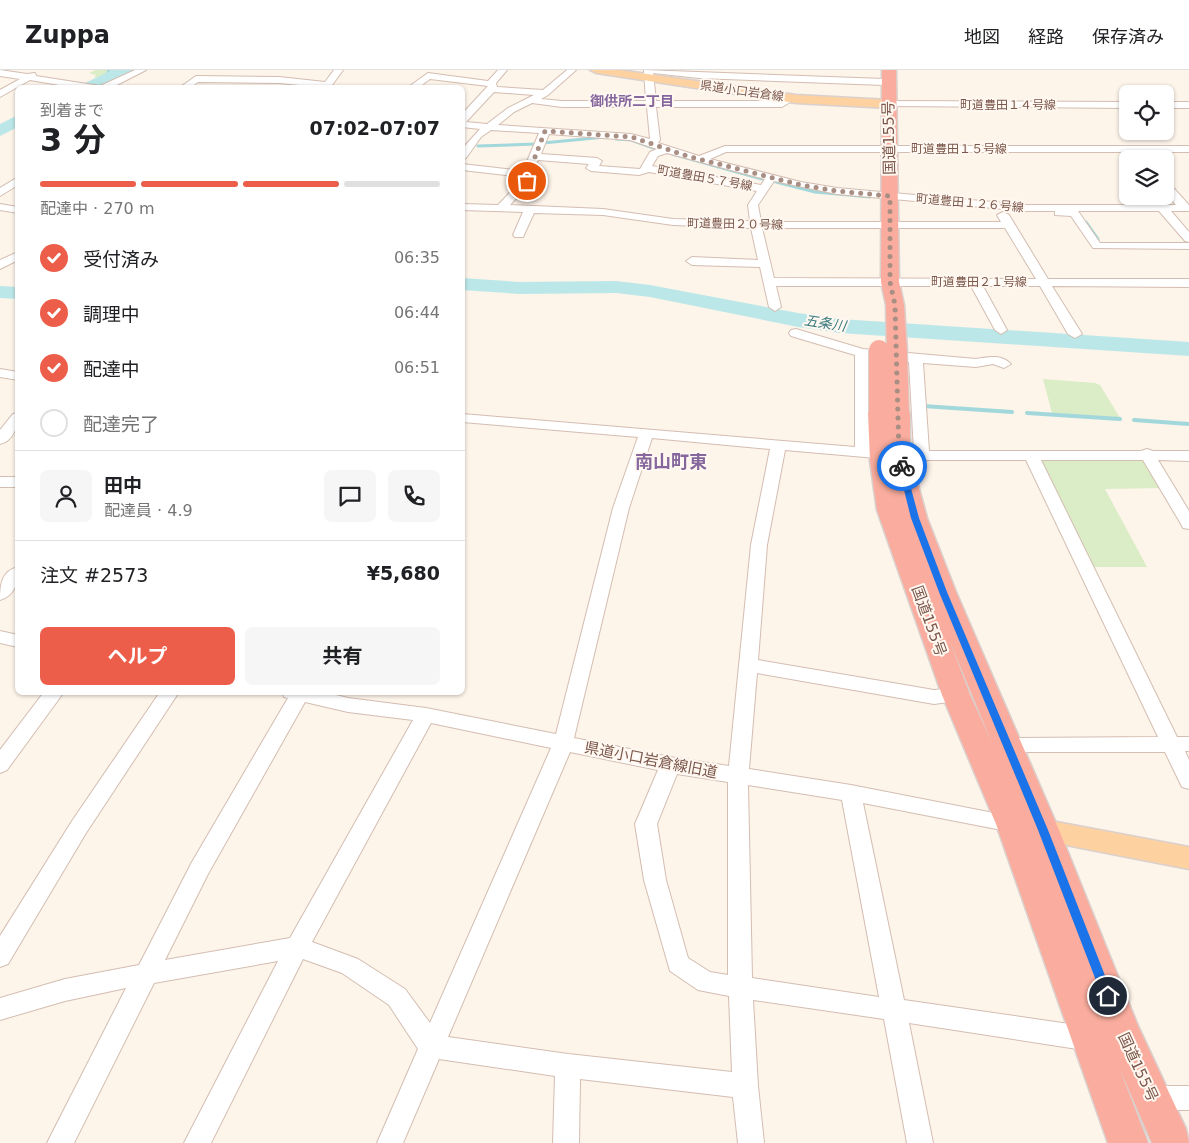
<!DOCTYPE html>
<html lang="ja">
<meta charset="utf-8">
<style>
body{margin:0;font-family:"DejaVu Sans","Noto Sans JP",sans-serif;background:#f6f6f6;color:#202124;height:100vh;display:flex;flex-direction:column;font-size:19px;white-space:nowrap}
*{box-sizing:border-box;margin:0}
p{font-size:16px;color:#757577}
.icon{flex:none;width:28px;height:28px;fill:none;stroke:currentColor;stroke-width:2;stroke-linecap:round;stroke-linejoin:round}
.map{position:relative;flex:1;overflow:hidden}
.sheet{position:absolute;left:15px;top:15px;width:450px;height:610px;display:flex;flex-direction:column;background:#fff;border-radius:8px;box-shadow:0 1px 4px #0004}
.sheet>*{flex:none}
.fabs{position:absolute;left:1119px;top:15px;display:grid;gap:10px}
.fabs a{display:grid;place-items:center;width:55px;height:55px;border-radius:8px;background:#fff;box-shadow:0 1px 4px #0004;font-size:25px}
.pin{position:absolute;display:grid;place-items:center;width:42px;height:42px;color:#fff;margin:-21px;border:2px solid #fff;border-radius:50%;box-shadow:0 1px 5px #0007}
.courier{position:absolute;display:grid;place-items:center;width:50px;height:50px;margin:-25px;border:4px solid #1a73e8;border-radius:50%;background:#fff;color:#222;box-shadow:0 1px 6px #0007}
.headline em{font-style:normal;font-weight:700}
.headline div{display:flex;flex-direction:column-reverse}
.headline{display:flex;align-items:center;justify-content:space-between;height:85px;padding:0 25px}
h1{font-size:32px;font-weight:700;line-height:38px}
.bar{display:grid;grid-template-columns:repeat(4,1fr);gap:8px 5px;align-content:center;height:60px;padding:0 25px}
.bar i{height:6px;border-radius:4px;background:#e0e0e0}
.bar .on{background:#ec5e4a}
.bar p{grid-column:span 4}
.line{display:flex;align-items:center;gap:12px;padding:0 25px;border-top:1px solid #e0e0e0}
.line div{flex:1}
.round{display:grid;place-items:center;flex:none;width:52px;height:52px;border-radius:8px;background:#f6f6f6}
ol{padding:0 25px;list-style:none}
li{display:flex;align-items:center;gap:15px;height:55px}
li p{margin-inline-start:auto}
li .icon{padding:5px;border-radius:50%;background:#ec5e4a;color:#fff;stroke-width:4}
li:last-child{color:#757577}
li i{width:28px;height:28px;border:2px solid #e0e0e0;border-radius:50%}
.button{display:flex;gap:10px;margin-top:auto;padding:10px 25px}
.button a{flex:1;height:58px;border-radius:8px;background:#ec5e4a;color:#fff;font-size:20px;font-weight:700;line-height:58px;text-align:center}
.button a+a{background:#f6f6f6;color:#202124}
header{display:flex;align-items:center;gap:30px;box-sizing:border-box;height:70px;padding:0 25px;background:#fff;border-bottom:1px solid #e0e0e0}
header strong{font-size:24px}
nav{display:flex;gap:28px;margin-inline-start:auto;font-size:18px}
.map>svg:first-child{display:block}
.green{fill:#daedc6}
.lines{fill:none;stroke-linecap:round;stroke-linejoin:round}
.stream-far1{stroke:#a2d8db;stroke-width:3}
.stream{stroke:#a2d8db;stroke-width:4}
.river{fill:#bce7e9;fill-rule:evenodd}
.minor-casing{stroke:#d4bdb1;stroke-width:2}
.major-casing{stroke:#dad0cd;stroke-width:3}
.highway-casing{stroke:#dad0cd;stroke-width:3}
.minor{fill:#fff;fill-rule:evenodd}
.major{fill:#fed1a0;fill-rule:evenodd}
.highway{fill:#faad9e;fill-rule:evenodd}
.highway-bridge-casing{stroke:#dad0cd;stroke-width:22;stroke-linecap:butt}
.highway-bridge{stroke:#faad9e;stroke-width:20}
.route{fill:#1a73e8}
.done{stroke:#a88e83;stroke-width:5;stroke-dasharray:0 9}
.labels{text-anchor:middle;stroke-width:4;stroke-linejoin:round;paint-order:stroke}
.far-street-label{font-size:12px;fill:#7b574b;stroke:#fff8f1}
.far-neighbourhood-label{font-size:14px;font-weight:bold;fill:#85679d;stroke:#fff8f1}
.far-water-label{font-size:14px;font-style:italic;fill:#3c7c80;stroke:#fff8f1}
.street-label{font-size:15px;fill:#7b574b;stroke:#fff8f1}
.quarter-label{font-size:18px;font-weight:bold;fill:#85679d;stroke:#fff8f1}
</style>
<header>
<strong>Zuppa</strong>
<nav><a>地図</a><a>経路</a><a>保存済み</a></nav>
</header>
<div class="map">
<svg width="1189" height="1073" viewBox="0 0 1189 1073">
<rect width="100%" height="100%" fill="#fdf4ea"/>
<!-- green -->
<g class="green">
<polygon points="96,0 138,0 101,16 95,14 114,6 117,2 102,8 94,7 96,5 89,3"/>
<polygon points="1043,309 1095,313 1100,315 1120,348 1052,343"/>
<polygon points="1138,387 1146,391 1162,418 1105,419 1147,497 1090,497 1038,390 1041,388"/>
</g>
<g class="lines">
<!-- stream-far1 -->
<g class="stream-far1">
<polyline points="106,8 109,0"/>
<polyline points="616,69 631,70 659,80"/>
<polyline points="543,73 605,67"/>
<polyline points="478,76 536,74"/>
<polyline points="672,84 762,109"/>
<polyline points="776,112 815,122 870,127"/>
<polyline points="1086,152 1098,169"/>
</g>
<!-- stream -->
<g class="stream">
<polyline points="923,336 1012,342"/>
<polyline points="1027,343 1120,349"/>
<polyline points="1134,350 1189,354"/>
</g>
<!-- river -->
<g class="river">
<polygon points="112,0 132,0 129,3 99,18 79,18 81,15"/>
<polygon points="18,45 18,57 0,66 0,54"/>
<polygon points="462,208 520,212 616,211 650,215 798,243 840,249 1189,272 1189,286 840,263 798,257 650,227 616,223 520,224 462,220"/>
<polygon points="0,216 18,217 18,229 0,228"/>
</g>
<defs>
<g id="minor">
<polygon points="0,0 27,4 35,3 36,6 100,16 135,0 146,0 111,18 77,18 30,10 0,27 0,20 20,9 0,6"/>
<polygon points="334,0 343,0 330,18 279,13 198,12 190,18 179,18 196,6 279,7 325,12"/>
<path d="M498,0h9l-11,13 1,4 46,3 24,-20h9l-28,25 -7,4 21,2h84l-2,-31 240,9 4,3 -4,3 -185,-7 -46,-5 3,28h124l10,-5 5,3 -13,8h-126l4,33 -2,3 41,13 26,-10h464v6h-463l-16,7 91,23 36,6 189,17h150l-11,-13v-10l4,1 20,22v6h-18l18,21v10l-4,-1 -26,-30h-81l22,32h89v6l-96,-1 -22,-32 -16,-1v-4h-29l-189,-17 -63,-13 -16,24 3,17h240l-4,-7 6,-3 6,3 39,64h141v8l-137,-1 30,48 -7,4 -7,-4 -28,-48h-57l24,44 -6,4 -6,-4 -24,-44h-195l5,21 -6,4 -6,-4 -9,-40 -68,-2 -6,-4 6,-4 66,3 -7,-32 -78,-3 -70,-10 -69,-2 -11,24h-8l-2,-2 10,-23 -61,-2v-6l36,1 24,-25v-3l-60,-7v-6l61,7 16,-38 -48,-3 -10,7 -15,21 -4,1v-10l18,-20 -18,-2v-13l26,-28 -58,-7 -12,9h-11l21,-15 60,8zM494,22l40,3 -26,13 -21,16 -21,-2zM532,33l30,4h85l3,32 -19,-5 -133,-9 16,-13zM549,64l81,6 27,9 -7,3 -10,17 -41,-3 3,-5 -5,-3 -56,-4zM667,83l98,26 -4,6 -109,-19 6,-10zM538,90l51,4 -3,4 5,3 48,4 10,-3 108,19 -9,14 2,16 -77,-2 -70,-10 -93,-4 22,-24 -1,-7zM762,158h243l31,51 -262,-1z"/>
<polygon points="889,31 1128,32 1128,38 886,36 884,34"/>
<rect x="1165" y="32" width="24" height="6"/>
<polygon points="18,107 18,115 0,126 0,118"/>
<polygon points="0,134 18,137 18,143 0,140"/>
<polygon points="18,182 18,190 0,199 0,190"/>
<path d="M796,259l67,20 113,10c13,-2 25,-5 35,5l-7,4 -11,-4 -17,3 -53,-4 6,88h212l6,-2 6,2h36v10l-31,-1 31,51v18l-6,-1 -2,-4 -38,-64h-102l136,277h12v14h-4l4,9v29l-7,-2 -17,-35h-157l-7,-2 -3,-5 3,-5 7,-2 150,-1 -132,-277h-127l-114,-10 -18,95 -9,115 176,30 22,-2 7,2 2,5 -2,5 -29,4 -177,-31 -8,96 102,16 168,33 4,6 -4,6 -7,2 -149,-29 41,197 186,27 9,4 3,8 -3,8 -9,4 -181,-28 24,120h-26l-23,-124 -131,-19 5,86 6,57h-26l-5,-46 -153,-18 -1,64h-26l2,-67 -116,-17 -36,84h-26l41,-94 -29,-44 -47,-32 -39,-14 -92,184h-27l94,-182 -124,22 -80,160h-27l79,-155 -61,13 -65,19v-22l65,-19 74,-14 53,-103 96,-164 -4,-1 -2,-5h42l24,6 78,10 130,26 57,-226 25,-71 -176,-15v-8l393,33v-92l-64,-19 -2,-3 2,-3zM869,288l40,4 5,89 -44,-3zM652,368l118,11 -19,96 -22,221 -59,-9 -96,-19 55,-230zM305,632l43,10 65,8 -123,218 -125,22 43,-86zM431,653l120,25 -121,275 -25,-34 -47,-30 -46,-17zM570,682l88,18 -23,54 9,56 26,91 28,19 31,6 3,76 -164,-18 -120,-17zM677,704l51,8v193l-18,-3 -22,-14 -22,-78 -9,-56zM748,715l94,15 37,197 -127,-19z"/>
<polygon points="0,299 18,302 18,310 0,307"/>
<path d="M18,343c0,12 -4,28 -18,31v-14l13,-16z"/>
<rect x="0" y="407" width="18" height="10"/>
<path d="M18,497c0,14 -2,28 -18,33 0,-14 1,-29 18,-33z"/>
<polygon points="0,561 18,565 18,577 0,573"/>
<polygon points="44,622 64,622 7,700 0,703 0,680"/>
<polygon points="160,622 179,622 86,763 8,894 0,897 0,866 72,751"/>
<polygon points="1153,1016 1189,1016 1189,1040 1153,1040 1144,1037 1140,1028 1144,1019"/>
</g>
<g id="major">
<polygon points="590,0 619,0 796,25 889,30 895,34 889,38 796,33 596,3"/>
<polygon points="1030,747 1189,777 1189,799 1020,766 1016,758 1020,750"/>
</g>
<g id="highway">
<polygon points="882,0 896,0 899,212 904,235 907,282 904,286 897,288 890,286 887,282 886,235 881,212"/>
<path d="M879,336l8,1 2,4 2,-3 8,-1 8,1 3,5v42l17,63 29,74 103,238 79,196 48,103 3,14h-37l-33,-76 29,76h-40l-112,-319 -54,-129 -65,-185 -7,-49 -2,-49 3,-5zM949,569l43,104 -22,-48z"/>
</g>
</defs>
<!-- minor casing -->
<use href="#minor" class="minor-casing"/>
<!-- major casing -->
<use href="#major" class="major-casing"/>
<!-- highway casing -->
<use href="#highway" class="highway-casing"/>
<!-- minor -->
<use href="#minor" class="minor"/>
<!-- major -->
<use href="#major" class="major"/>
<!-- highway -->
<use href="#highway" class="highway"/>
<defs>
<g id="highway-bridge">
<polyline points="879,280 879,342"/>
<polyline points="897,282 899,343"/>
</g>
</defs>
<!-- highway-bridge casing -->
<use href="#highway-bridge" class="highway-bridge-casing"/>
<!-- highway-bridge -->
<use href="#highway-bridge" class="highway-bridge"/>
</g>
<!-- route -->
<polygon class="route" points="902,394 905,396 919,448 947,522 1048,760 1113,926 1112,929 1104,929 1102,926 1038,760 939,522 911,448 898,396"/>
<g class="lines">
<!-- done -->
<polyline class="done" points="527,111 528,109 526,105 535,87 545,61 632,67 687,86 801,115 837,121 890,126 890,212 895,235 899,385 902,396"/>
</g>
<g class="labels">
<!-- far-street labels -->
<g class="far-street-label">
<text transform="translate(742 21) rotate(8)" y="4">県道小口岩倉線</text>
<text x="1008" y="39">町道豊田１４号線</text>
<text x="959" y="83">町道豊田１５号線</text>
<text transform="translate(705 108) rotate(10)" y="4">町道豊田５７号線</text>
<text transform="translate(970 133) rotate(5)" y="4">町道豊田１２６号線</text>
<text transform="translate(735 154) rotate(1)" y="4">町道豊田２０号線</text>
<text x="979" y="216">町道豊田２１号線</text>
</g>
<!-- far-neighbourhood labels -->
<g class="far-neighbourhood-label">
<text x="632" y="36">御供所二丁目</text>
</g>
<!-- far-water labels -->
<g class="far-water-label">
<text transform="translate(825 253) rotate(9)" y="5">五条川</text>
</g>
<!-- street labels -->
<g class="street-label">
<text transform="translate(889 68) rotate(-91)" y="5">国道155号</text>
<text transform="translate(929 551) rotate(70)" y="5">国道155号</text>
<text transform="translate(651 690) rotate(11)" y="5">県道小口岩倉線旧道</text>
<text transform="translate(1138 997) rotate(65)" y="5">国道155号</text>
</g>
<!-- quarter labels -->
<g class="quarter-label">
<text x="671" y="398">南山町東</text>
</g>
</g>
</svg>
<div class="fabs">
<a><svg class="icon" aria-label="locate" viewBox="0 0 24 24"><circle cx="12" cy="12" r="6"/><path d="M12 2v4M12 18v4M2 12h4M18 12h4"/></svg></a>
<a><svg class="icon" aria-label="layers" viewBox="0 0 24 24"><path d="M12 4l9 5-9 5-9-5zM3 14l9 5 9-5"/></svg></a>
</div>
<div class="pin" style="left:527px;top:111px;background:#ea580c"><svg class="icon" aria-label="bag" viewBox="0 0 24 24"><path d="M5 8h14l-1 12H6zM9 8a3 3 0 0 1 6 0"/></svg></div>
<div class="pin" style="left:1108px;top:926px;background:#1f2937"><svg class="icon" aria-label="home" viewBox="0 0 24 24"><path d="M3 11l9-7 9 7M6 9v11h12V9"/></svg></div>
<div class="courier" style="left:902px;top:396px"><svg class="icon" aria-label="bike" viewBox="0 0 24 24"><circle cx="6" cy="16" r="4"/><circle cx="18" cy="16" r="4"/><path d="M6 16l4-8h5l3 8M10 8l3 8H6M13 5h3"/></svg></div>
<section class="sheet">
<div class="headline"><div><h1>3 分</h1><p>到着まで</p></div><em>07:02–07:07</em></div>
<div class="bar"><i class="on"></i><i class="on"></i><i class="on"></i><i></i><p>配達中 · 270 m</p></div>
<ol>
<li><svg class="icon" aria-label="check" viewBox="0 0 24 24"><path d="M5 12l5 5 9-10"/></svg>受付済み<p>06:35</p></li>
<li><svg class="icon" aria-label="check" viewBox="0 0 24 24"><path d="M5 12l5 5 9-10"/></svg>調理中<p>06:44</p></li>
<li><svg class="icon" aria-label="check" viewBox="0 0 24 24"><path d="M5 12l5 5 9-10"/></svg>配達中<p>06:51</p></li>
<li><i></i>配達完了</li>
</ol>
<div class="line" style="height:90px"><a class="round"><svg class="icon" aria-label="person" viewBox="0 0 24 24"><circle cx="12" cy="8" r="4"/><path d="M4 21q1-7 8-7t8 7"/></svg></a><div><b>田中</b><p>配達員 · 4.9</p></div><a class="round"><svg class="icon" aria-label="chat" viewBox="0 0 24 24"><path d="M4 5h16v11H9l-5 4z"/></svg></a><a class="round"><svg class="icon" aria-label="phone" viewBox="0 0 24 24"><path d="M5 4h4l2 5-3 2q2 4 5 5l2-3 5 2v4C11 20 4 13 5 4z"/></svg></a></div>
<div class="line" style="height:65px"><div>注文 #2573</div><b>¥5,680</b></div>
<div class="button"><a>ヘルプ</a><a>共有</a></div>
</section>
</div>
